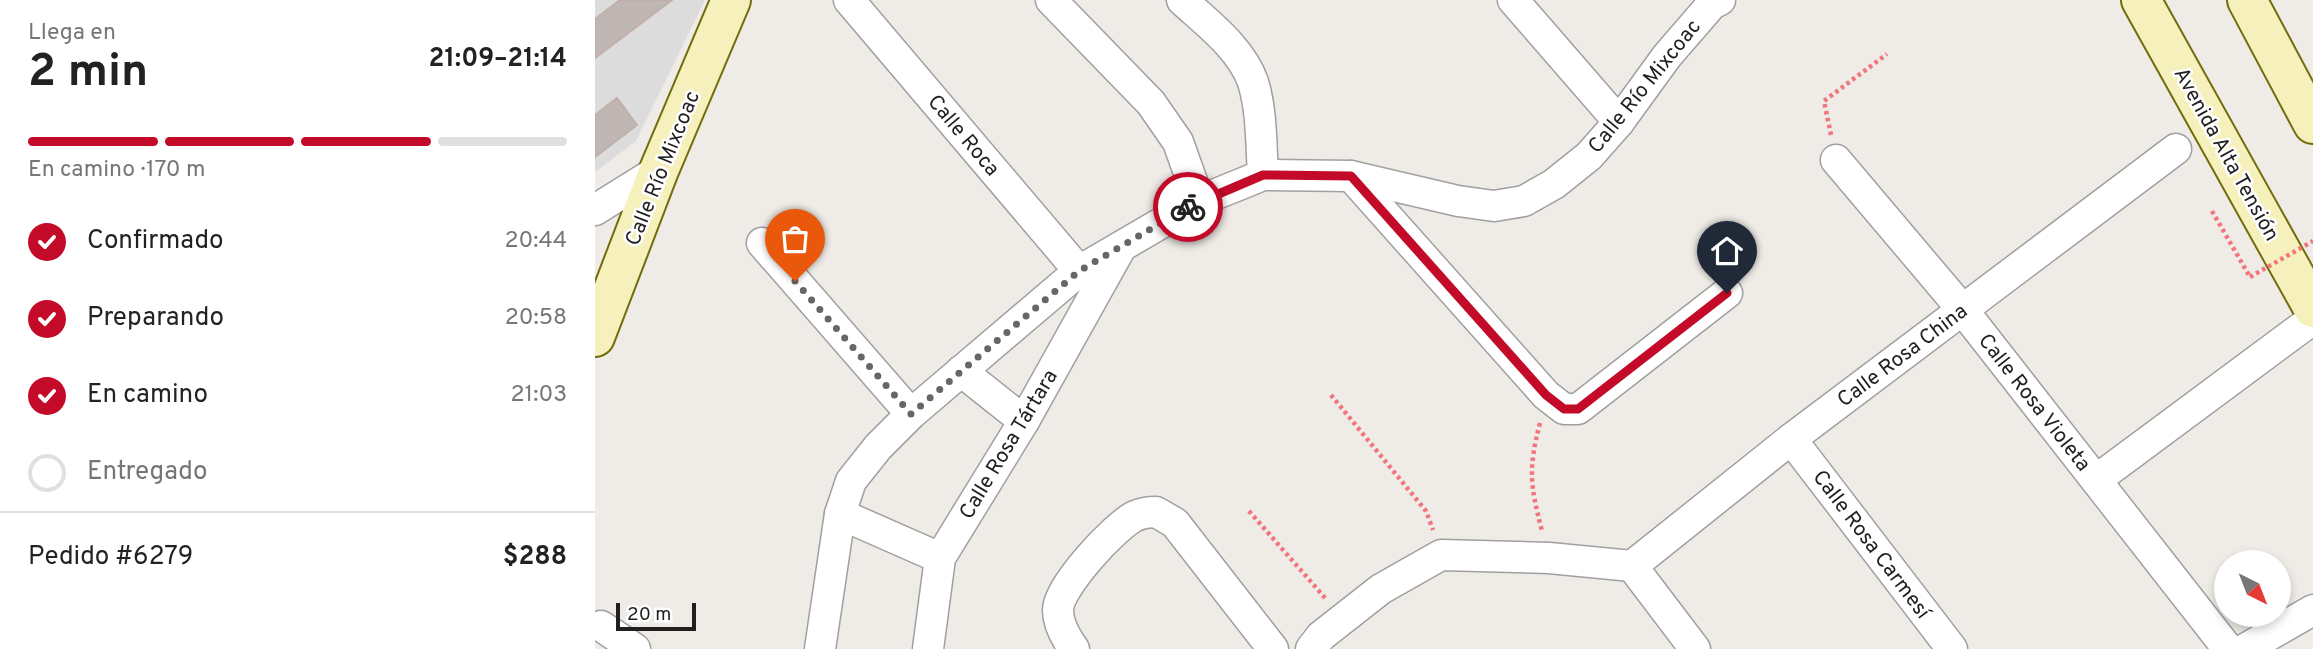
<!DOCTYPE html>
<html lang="es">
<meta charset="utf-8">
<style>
body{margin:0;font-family:Overpass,sans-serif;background:#f6f6f6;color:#222;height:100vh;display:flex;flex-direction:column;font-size:26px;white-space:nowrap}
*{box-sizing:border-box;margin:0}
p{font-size:23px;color:#767676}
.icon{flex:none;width:38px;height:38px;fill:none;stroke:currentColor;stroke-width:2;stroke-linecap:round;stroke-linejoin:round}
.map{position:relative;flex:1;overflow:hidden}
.side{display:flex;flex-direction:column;background:#fff;width:595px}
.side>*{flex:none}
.needle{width:46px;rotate:138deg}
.controls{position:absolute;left:1619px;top:550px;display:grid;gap:14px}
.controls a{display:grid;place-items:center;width:77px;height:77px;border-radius:50%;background:#fff;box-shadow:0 4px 10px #0003;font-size:35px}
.scale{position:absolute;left:21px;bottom:18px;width:80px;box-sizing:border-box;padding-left:7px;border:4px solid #1f1f1f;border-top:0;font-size:19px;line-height:24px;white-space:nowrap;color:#1f1f1f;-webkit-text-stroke:5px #fff;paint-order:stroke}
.pin{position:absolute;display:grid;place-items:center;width:60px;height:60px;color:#fff;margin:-72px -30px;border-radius:50% 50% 50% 0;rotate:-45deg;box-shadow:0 0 7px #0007}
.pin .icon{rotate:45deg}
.courier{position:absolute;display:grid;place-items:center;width:70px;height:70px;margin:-35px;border:5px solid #c40a29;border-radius:50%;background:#fff;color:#222;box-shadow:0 2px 9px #0007}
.headline em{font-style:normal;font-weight:700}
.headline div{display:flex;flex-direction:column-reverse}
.headline{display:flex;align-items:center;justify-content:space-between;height:119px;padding:0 28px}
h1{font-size:46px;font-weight:700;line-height:52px}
.bar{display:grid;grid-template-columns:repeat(4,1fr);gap:10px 7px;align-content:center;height:84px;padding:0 28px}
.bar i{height:9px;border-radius:5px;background:#e0e0e0}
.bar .active{background:#c40a29}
.bar p{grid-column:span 4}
.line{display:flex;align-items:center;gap:18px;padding:0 28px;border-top:2px solid #e0e0e0}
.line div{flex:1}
ol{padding:0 28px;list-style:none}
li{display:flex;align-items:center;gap:21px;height:77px}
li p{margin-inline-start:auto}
li .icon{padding:7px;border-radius:50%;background:#c40a29;color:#fff;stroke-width:4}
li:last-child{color:#767676}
li i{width:38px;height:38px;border:4px solid #e0e0e0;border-radius:50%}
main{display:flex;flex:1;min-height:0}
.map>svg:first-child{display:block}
.residential{fill:#dddcdc}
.building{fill:#c0b6b3;stroke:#c0b0a9;stroke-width:2}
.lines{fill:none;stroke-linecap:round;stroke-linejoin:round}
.street-casing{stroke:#a0a0a0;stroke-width:33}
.secondary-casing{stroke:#726c0b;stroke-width:42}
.path{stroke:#f3747c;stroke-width:4.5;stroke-dasharray:3.5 3.5;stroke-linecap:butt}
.street{stroke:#fff;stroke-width:30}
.secondary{stroke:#f6f0bd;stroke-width:38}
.path-bridge{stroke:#f3747c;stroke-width:4.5;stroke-dasharray:3.5 3.5;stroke-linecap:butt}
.done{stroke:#686665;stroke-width:7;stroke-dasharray:0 12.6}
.route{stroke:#c40a29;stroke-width:9}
.labels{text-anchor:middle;stroke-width:5;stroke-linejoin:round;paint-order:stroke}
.street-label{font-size:21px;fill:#1f1f1f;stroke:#fff}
</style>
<main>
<section class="side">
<div class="headline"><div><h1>2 min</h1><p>Llega en</p></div><em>21:09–21:14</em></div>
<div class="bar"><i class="active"></i><i class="active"></i><i class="active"></i><i></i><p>En camino · 170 m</p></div>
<ol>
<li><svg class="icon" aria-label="check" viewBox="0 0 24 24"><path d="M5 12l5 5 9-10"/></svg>Confirmado<p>20:44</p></li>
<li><svg class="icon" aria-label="check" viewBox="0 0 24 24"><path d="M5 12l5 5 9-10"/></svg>Preparando<p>20:58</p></li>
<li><svg class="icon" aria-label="check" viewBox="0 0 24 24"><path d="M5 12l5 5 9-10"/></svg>En camino<p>21:03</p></li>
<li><i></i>Entregado</li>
</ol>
<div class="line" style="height:91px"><div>Pedido #6279</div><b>$288</b></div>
</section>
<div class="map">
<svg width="1718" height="649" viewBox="0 0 1718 649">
<rect width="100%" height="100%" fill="#efebe6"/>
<!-- residential -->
<polygon class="residential" points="0,0 110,0 41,141 0,172"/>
<!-- building -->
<g class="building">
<polygon points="25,0 77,0 0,58 0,19"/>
<polygon points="22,98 42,125 0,157 0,115"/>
</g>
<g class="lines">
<defs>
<g id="street">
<polyline points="254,0 484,271"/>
<polyline points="456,0 556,103 583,142 604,201"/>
<path d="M587,0c25,23 59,48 71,82 9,29 8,63 10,93"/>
<polyline points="918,0 1024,122"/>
<polyline points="1241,160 1367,309 1633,649"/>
<polyline points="756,176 951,395 969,409 983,409 1132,293"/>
<polyline points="0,210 64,170"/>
<polyline points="167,243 316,414"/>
<polyline points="366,371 429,421"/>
<polyline points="1196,439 1357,649"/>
<polyline points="1501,480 1718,319"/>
<polyline points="245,514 345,558"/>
<polyline points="1037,566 1196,439 1581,149"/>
<polyline points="1037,566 1100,649"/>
<polyline points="6,626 40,649"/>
<polyline points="225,649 245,514 256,481 283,447 316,414 484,271 604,201 668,175 756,176 863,201 899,206 929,201 959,184 994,156 1024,122 1072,56 1117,4 1125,0"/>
<polyline points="333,649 345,558 429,421 525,249"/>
<path d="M479,649c-8,-11 -16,-24 -16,-39 0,-23 57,-84 77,-94 7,-3 14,-4 21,-4l19,11 98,126"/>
<polyline points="716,649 726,636 786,589 846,555 954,558 1037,566"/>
<polyline points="1650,649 1718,610"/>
</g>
<g id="secondary">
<polyline points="1546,0 1718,308"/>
<polyline points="1652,0 1718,124"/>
<polyline points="0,337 64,170 136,0"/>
</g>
</defs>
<!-- street casing -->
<use href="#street" class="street-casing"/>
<!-- secondary casing -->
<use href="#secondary" class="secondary-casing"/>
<!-- path -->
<g class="path">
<polyline points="1236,135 1229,101 1292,54"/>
<polyline points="1617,211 1655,277"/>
<polyline points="736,395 831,511 838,530"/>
<path d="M945,423c-12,46 -10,62 2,108"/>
<polyline points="654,511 731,599"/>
</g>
<!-- street -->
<use href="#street" class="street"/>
<!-- secondary -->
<use href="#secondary" class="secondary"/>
<!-- path-bridge -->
<polyline class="path-bridge" points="1655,277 1718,241"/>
</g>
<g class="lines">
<!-- done -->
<polyline class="done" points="200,281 316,414 484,271 593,207"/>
<!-- route -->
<polyline class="route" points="593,207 668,175 756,176 951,395 969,409 983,409 1132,293"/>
</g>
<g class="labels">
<!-- street labels -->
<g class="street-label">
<text transform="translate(1049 86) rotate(-51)" y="7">Calle Río Mixcoac</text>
<text transform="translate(369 135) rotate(50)" y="7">Calle Roca</text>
<text transform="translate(1632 154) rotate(61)" y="7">Avenida Alta Tensión</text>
<text transform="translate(67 168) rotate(-68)" y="7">Calle Río Mixcoac</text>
<text transform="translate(1307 355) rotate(-37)" y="7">Calle Rosa China</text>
<text transform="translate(1440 402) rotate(52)" y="7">Calle Rosa Violeta</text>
<text transform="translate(413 444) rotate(-59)" y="7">Calle Rosa Tártara</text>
<text transform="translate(1277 544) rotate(53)" y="7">Calle Rosa Carmesí</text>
</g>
</g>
</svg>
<div class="controls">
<a><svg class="needle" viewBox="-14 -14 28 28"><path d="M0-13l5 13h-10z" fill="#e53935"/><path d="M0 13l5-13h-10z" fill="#767676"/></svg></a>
</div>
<div class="scale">20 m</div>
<div class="pin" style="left:200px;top:281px;background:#ea580c"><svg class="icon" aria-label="bag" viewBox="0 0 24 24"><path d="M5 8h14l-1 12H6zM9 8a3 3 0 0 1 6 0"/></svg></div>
<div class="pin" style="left:1132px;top:293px;background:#1f2937"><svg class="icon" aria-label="home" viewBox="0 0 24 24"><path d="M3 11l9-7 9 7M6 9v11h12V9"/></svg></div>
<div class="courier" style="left:593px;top:207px"><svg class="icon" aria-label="bike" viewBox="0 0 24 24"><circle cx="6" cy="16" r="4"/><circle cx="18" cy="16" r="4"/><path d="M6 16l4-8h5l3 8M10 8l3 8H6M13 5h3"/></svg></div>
</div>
</main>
